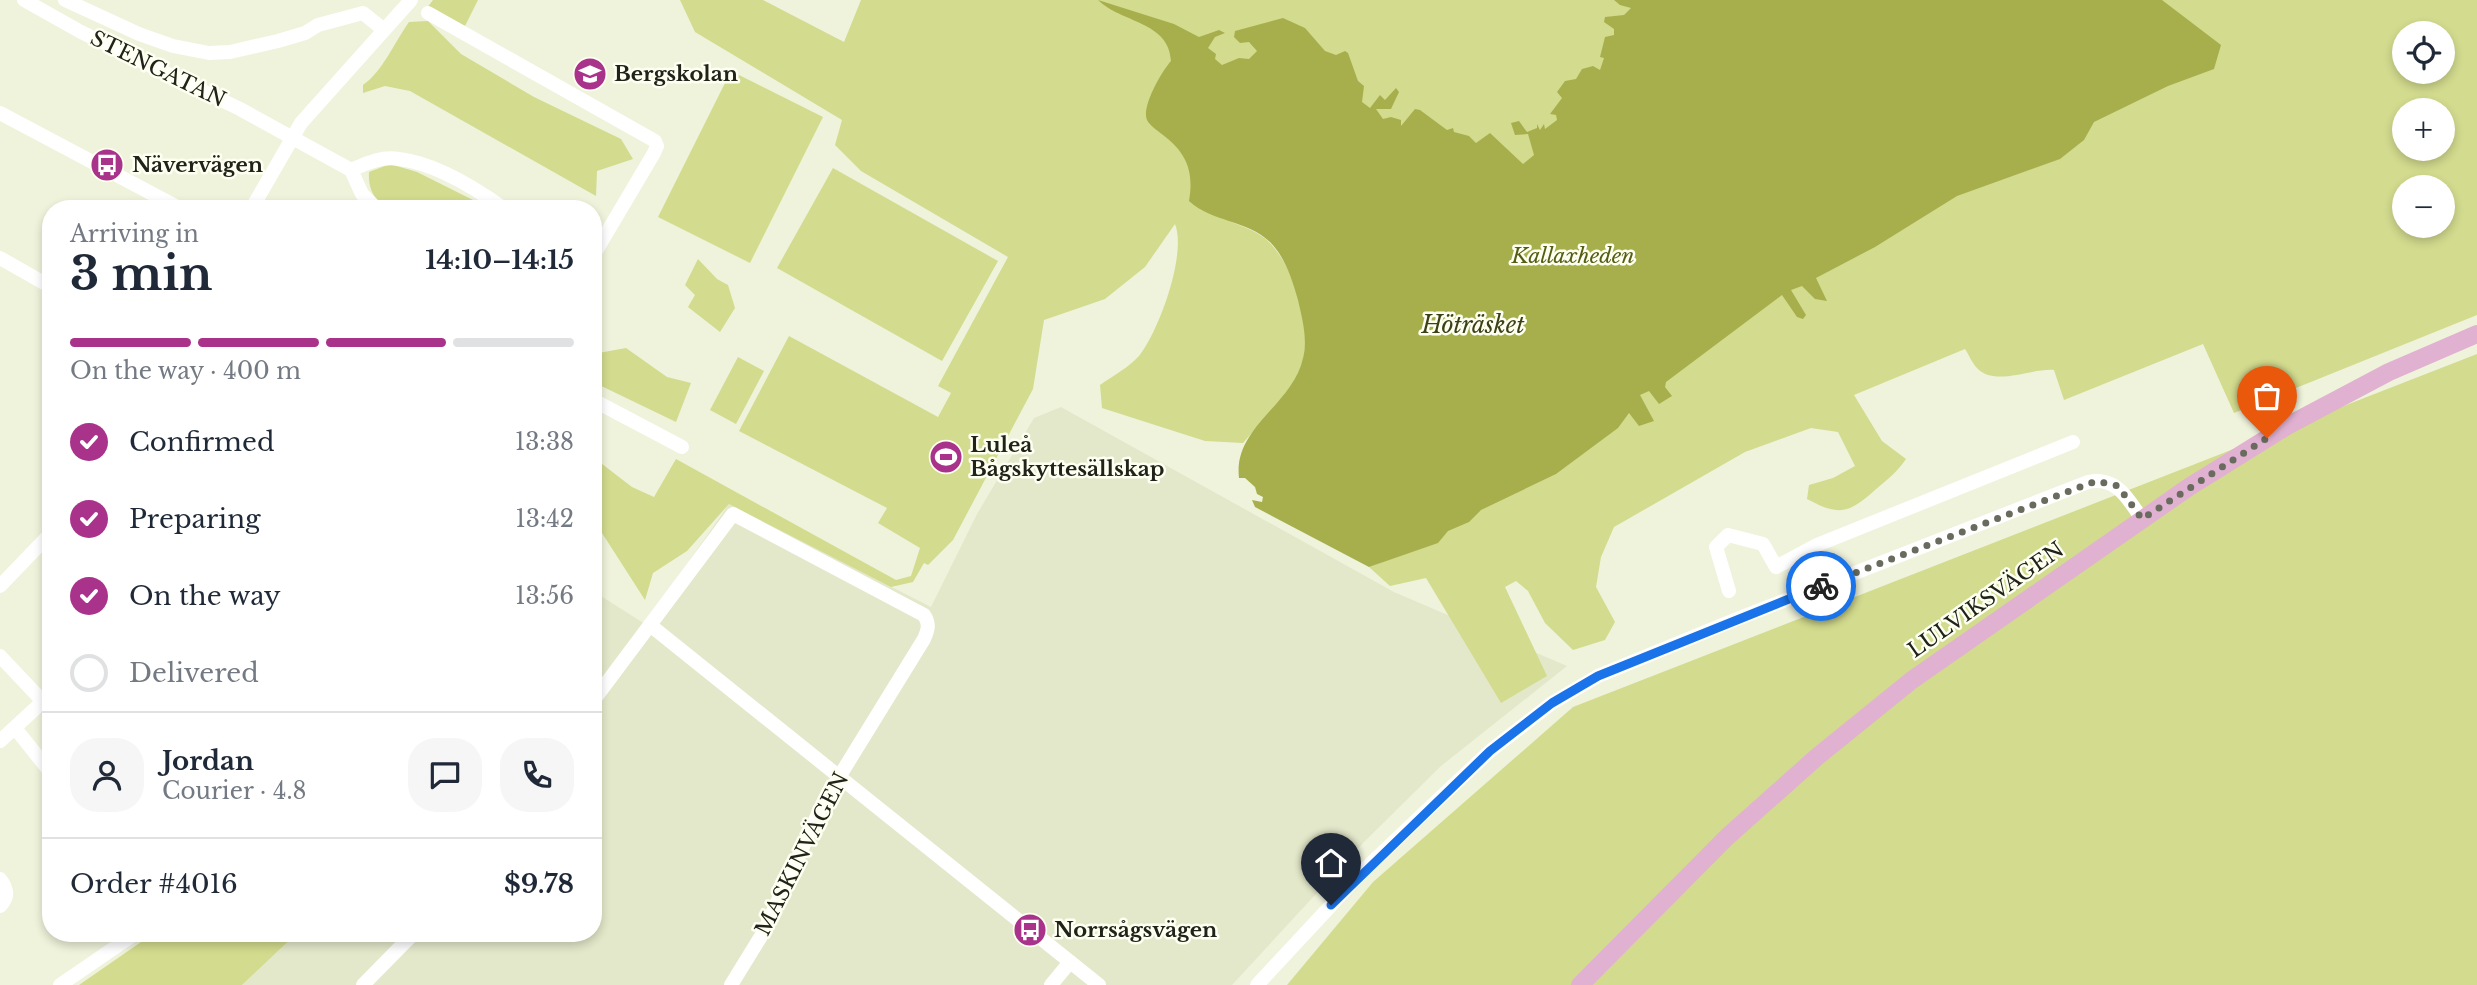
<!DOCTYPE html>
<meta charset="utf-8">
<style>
body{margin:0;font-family:"Libre Baskerville",serif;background:#f6f6f7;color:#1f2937;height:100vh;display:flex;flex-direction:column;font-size:26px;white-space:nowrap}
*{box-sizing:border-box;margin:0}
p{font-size:23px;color:#747a83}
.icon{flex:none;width:38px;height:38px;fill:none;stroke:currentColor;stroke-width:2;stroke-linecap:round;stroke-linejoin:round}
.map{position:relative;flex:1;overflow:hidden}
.side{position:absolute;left:42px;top:200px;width:560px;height:742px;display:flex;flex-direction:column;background:#fff;border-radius:28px;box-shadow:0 4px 10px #0003}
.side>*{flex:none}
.fabs{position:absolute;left:2392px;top:21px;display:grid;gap:14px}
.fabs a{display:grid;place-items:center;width:63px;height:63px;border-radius:50%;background:#fff;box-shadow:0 4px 10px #0003;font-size:35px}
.pin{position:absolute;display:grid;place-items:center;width:60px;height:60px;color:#fff;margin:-72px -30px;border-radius:50% 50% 50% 0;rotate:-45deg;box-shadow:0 0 7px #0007}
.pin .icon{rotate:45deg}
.courier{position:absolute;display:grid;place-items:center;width:70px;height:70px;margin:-35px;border:5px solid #1a73e8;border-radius:50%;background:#fff;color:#222;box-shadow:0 2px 9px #0007}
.overview em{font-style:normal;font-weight:800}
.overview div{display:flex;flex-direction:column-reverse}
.overview{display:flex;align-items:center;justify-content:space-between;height:119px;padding:0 28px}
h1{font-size:46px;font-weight:800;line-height:52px}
.bar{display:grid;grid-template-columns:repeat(4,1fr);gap:10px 7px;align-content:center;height:84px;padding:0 28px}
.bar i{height:9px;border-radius:5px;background:#e0e1e3}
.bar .current{background:#a9338b}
.bar p{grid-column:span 4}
.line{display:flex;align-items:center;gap:18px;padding:0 28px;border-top:2px solid #e0e1e3}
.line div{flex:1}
.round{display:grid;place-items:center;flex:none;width:74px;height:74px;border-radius:28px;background:#f6f6f7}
ol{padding:0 28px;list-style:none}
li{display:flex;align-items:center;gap:21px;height:77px}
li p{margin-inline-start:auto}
li .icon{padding:7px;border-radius:50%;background:#a9338b;color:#fff;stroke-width:4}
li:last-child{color:#747a83}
li i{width:38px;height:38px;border:4px solid #e0e1e3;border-radius:50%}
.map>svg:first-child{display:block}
.built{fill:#e4e8ca}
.green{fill:#d3db8e;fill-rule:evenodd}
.water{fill:#a7af4d}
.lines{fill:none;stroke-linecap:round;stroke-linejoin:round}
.minor{stroke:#fff;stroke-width:14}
.major{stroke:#e1b1d1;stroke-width:18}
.done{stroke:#696b5e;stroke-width:7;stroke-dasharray:0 12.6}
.route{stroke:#1a73e8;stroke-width:9}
.labels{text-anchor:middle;stroke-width:5;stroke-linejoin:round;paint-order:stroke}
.street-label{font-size:21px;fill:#21221a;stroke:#fdfff1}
.poi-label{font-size:21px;font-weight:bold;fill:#21221a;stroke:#fdfff1;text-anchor:start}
.park-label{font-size:21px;font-style:italic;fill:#575c13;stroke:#fdfff1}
.water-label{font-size:23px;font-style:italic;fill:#3d4017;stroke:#fdfff1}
</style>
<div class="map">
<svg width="2477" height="985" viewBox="0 0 2477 985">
<rect width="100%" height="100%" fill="#eff3db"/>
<!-- built -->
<polygon class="built" points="1061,407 1394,592 1567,666 1441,766 1364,842 1232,985 242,985 297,933 593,933 593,591 645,624 729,504 931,607 977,514 1034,418"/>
<!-- green -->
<g class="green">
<polygon points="433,0 478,0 465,26 427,8"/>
<path d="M680,0h83l81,42 17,-42h1616v315l-243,98 -31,-69 -139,56 -10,-30c-23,-2 -60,17 -77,-2 -5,-5 -8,-13 -12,-19l-111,46 28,46 24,18c-9,13 -19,21 -31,31 -27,24 -36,26 -68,9l2,-14 24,-7 22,-12 -17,-34 -27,-4 -66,24 -131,75 -13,30 -5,30 19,35 -10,18 -32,10 -28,-27 -17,-32 -12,-10 -11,6 42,89 -46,27 -75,-125 -36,8 -21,-19 42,-16 -139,-368 -43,38c15,6 31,11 42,23 27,30 46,95 26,132 -14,25 -36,46 -54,67l-38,-2 -103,-33 -2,-23c13,-9 29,-18 39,-29 20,-25 48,-102 36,-132l-30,43 -40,32 -61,21 -11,69 -80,151 -25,25 -4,-2 -11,19 -22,5 -162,-83 -42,47 -34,22 -8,27 -52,-81v-62l39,30 22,10 22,-38 220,121 15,-4 9,-28 -42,-25 9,-15 -148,-77 50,-95 149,81 13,-24 -13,-7 70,-129 -147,-86 -26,-26 7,-25 -147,-88zM2404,33h39v39h-39zM2404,110h39v39h-39zM2404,187h39v39h-39z"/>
<path d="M428,21l33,33 73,43 87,42 12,20 -36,12 -1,25 -186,-105 -25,-5 -22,7v-8c20,-14 31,-42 46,-63z"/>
<polygon points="731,71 823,117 750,263 658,217"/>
<path d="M390,164l27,8 72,36c-18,0 -88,4 -100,0 -15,-6 -21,-20 -20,-36z"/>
<polygon points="833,168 998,261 942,361 777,268"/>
<polygon points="698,259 717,279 728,285 735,308 720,332 688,307 695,295 685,285"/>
<polygon points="626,348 667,377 691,383 676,422 593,382 593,354"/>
<polygon points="2477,354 2477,985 1287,985 1373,882 1573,707"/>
<polygon points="738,357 764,371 736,424 710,410"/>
<polygon points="154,933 297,933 242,985 79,985"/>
</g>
<!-- water -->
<path class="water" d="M1098,0l76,24 25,13 20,-7 6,3 -10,4 -7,11 8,6 -1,5 7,6 17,-7 10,1 8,-8 -8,-9 -9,1 -6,-6 1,-6 48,-13 22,10 20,23 11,4 9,-4 3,2 10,28 6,5 -2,16 8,6 10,-13 5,5 11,-12 3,4 -8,17h-15l7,10 8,-2 10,3v6l14,-17 5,1 27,20 6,-2 1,4 15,4 7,7 14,-10 33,31 11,-9 -6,-21 -13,1 -4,-12 8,-2 8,11 10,-4v-4l3,6 4,-6 1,5 12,-9 -1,-5 -6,-1 12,-16 -5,-6 8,-11 11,-2 6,-10 11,-3 7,4 4,-12 -4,-1 5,-20 9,-2v-6l-10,-7 1,-5 19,-2 7,-7 -11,-3 -6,-5h548l59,45 -7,24 -46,17 -74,36 -10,18 -24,19 -103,37 -82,51 -59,31 11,23 -12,-2 -13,-13 -11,4 15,25 -3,4 -6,-2 -15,-22 -116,87 -1,5 7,9 -13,8 -10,-13 -9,4 14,26 -15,5 -10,-13 -11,15 -62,46 -75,36 -12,12 -21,9 -10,12 -69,24 -114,-60 -3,-7 10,2 1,-5 -6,-3 -2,-7 -10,-9h-6c-6,-51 54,-73 64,-120 5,-19 -1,-40 -5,-58 -6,-21 -13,-43 -28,-58 -23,-22 -58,-20 -81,-41 5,-29 -2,-48 -26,-66 -5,-4 -13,-9 -16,-15 -6,-13 15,-49 24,-59 -2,-40 -50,-38 -73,-61z"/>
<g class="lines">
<!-- minor -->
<g class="minor">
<polyline points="24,0 81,32 240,109 351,170 362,194 376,208"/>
<polyline points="65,0 139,34 173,46 209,53 230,52 278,41 305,33 318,25 363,13 384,30"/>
<polyline points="428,13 655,141 657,146 654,153 593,256"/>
<polyline points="0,113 179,208"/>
<path d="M351,170c16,-7 31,-14 48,-11 35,4 76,29 104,49"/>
<polyline points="252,208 301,123 411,0"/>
<polyline points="0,258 51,287"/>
<polyline points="593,400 682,447"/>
<polyline points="0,586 51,533"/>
<polyline points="1729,591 1716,547 1728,535 1763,544 1776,567 1817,545 2073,442"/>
<polyline points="650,625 1099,985"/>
<polyline points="0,656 51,710"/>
<path d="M593,701l140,-187 191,101c6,9 4,15 0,24l-101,164 -60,130 -32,52"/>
<polyline points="15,728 51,773"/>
<polyline points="0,741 51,694"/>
<path d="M0,879c7,9 9,18 0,27"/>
<polyline points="60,985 136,933"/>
<polyline points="363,985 414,933"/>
<polyline points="1051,985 1070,962"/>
<path d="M1257,985l107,-115 60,-57 66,-62 62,-48 46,-27 139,-57 351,-137c29,-6 40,17 54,37"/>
</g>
<!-- major -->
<polyline class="major" points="1580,985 1727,837 1818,756 1912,680 2189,487 2287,426 2389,372 2477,334"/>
</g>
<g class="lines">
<!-- done -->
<polyline class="done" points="1821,586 2096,481 2118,486 2142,519 2267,438"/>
<!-- route -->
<polyline class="route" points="1331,905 1490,751 1552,703 1598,676 1821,586"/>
</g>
<!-- icons -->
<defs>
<symbol id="school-disc" viewBox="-11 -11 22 22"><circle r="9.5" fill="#a9338b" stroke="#fdfff1"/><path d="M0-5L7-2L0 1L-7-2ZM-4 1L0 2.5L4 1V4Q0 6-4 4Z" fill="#fff"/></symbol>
<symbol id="bus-disc" viewBox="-11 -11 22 22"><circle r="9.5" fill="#a9338b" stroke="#fdfff1"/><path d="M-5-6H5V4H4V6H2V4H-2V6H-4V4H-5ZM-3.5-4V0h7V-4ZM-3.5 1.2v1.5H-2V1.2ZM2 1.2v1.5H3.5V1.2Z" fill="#fff"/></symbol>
<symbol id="stadium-disc" viewBox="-11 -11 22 22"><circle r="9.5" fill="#a9338b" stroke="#fdfff1"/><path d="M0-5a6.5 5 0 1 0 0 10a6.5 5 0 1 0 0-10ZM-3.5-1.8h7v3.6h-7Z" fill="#fff"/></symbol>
</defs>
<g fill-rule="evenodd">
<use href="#school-disc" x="571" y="55" width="38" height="38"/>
<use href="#bus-disc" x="88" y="146" width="38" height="38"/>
<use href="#stadium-disc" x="927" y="438" width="38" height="38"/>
<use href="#bus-disc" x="1011" y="911" width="38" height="38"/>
</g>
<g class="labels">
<!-- street labels -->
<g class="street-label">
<text transform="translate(158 69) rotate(26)" y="7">STENGATAN</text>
<text transform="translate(1986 600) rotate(-35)" y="7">LULVIKSVÄGEN</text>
<text transform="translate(802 854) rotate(-63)" y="7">MASKINVÄGEN</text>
</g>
<!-- poi labels -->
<g class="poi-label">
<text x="614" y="81">Bergskolan</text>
<text x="132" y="172">Nävervägen</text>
<text x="970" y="452">Luleå<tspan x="970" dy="24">Bågskyttesällskap</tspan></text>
<text x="1054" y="937">Norrsågsvägen</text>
</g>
<!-- park labels -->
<g class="park-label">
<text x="1573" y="263">Kallaxheden</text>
</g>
<!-- water labels -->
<g class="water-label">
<text x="1473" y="333">Höträsket</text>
</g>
</g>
</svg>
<div class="fabs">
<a><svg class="icon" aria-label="locate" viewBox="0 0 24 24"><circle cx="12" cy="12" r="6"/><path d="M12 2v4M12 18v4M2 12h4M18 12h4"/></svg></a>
<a>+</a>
<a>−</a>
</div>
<div class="pin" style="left:2267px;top:438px;background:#ea580c"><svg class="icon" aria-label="bag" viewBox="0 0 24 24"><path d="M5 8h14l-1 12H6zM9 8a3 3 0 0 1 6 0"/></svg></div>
<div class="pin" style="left:1331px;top:905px;background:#1f2937"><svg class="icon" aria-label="home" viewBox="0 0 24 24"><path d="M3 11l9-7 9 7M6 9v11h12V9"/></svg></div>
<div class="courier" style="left:1821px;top:586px"><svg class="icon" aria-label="bike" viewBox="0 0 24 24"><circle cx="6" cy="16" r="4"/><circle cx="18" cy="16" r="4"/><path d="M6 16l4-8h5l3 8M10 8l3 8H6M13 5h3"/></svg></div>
<section class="side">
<div class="overview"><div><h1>3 min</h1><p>Arriving in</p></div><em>14:10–14:15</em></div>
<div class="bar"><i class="current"></i><i class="current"></i><i class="current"></i><i></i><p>On the way · 400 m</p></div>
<ol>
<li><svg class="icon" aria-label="check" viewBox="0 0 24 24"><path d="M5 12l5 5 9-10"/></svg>Confirmed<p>13:38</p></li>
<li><svg class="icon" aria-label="check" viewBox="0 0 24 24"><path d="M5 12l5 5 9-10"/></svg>Preparing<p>13:42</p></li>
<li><svg class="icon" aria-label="check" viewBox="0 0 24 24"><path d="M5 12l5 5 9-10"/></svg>On the way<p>13:56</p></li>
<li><i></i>Delivered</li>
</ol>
<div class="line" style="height:126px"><a class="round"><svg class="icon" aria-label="person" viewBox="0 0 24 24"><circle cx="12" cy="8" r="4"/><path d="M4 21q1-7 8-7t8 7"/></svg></a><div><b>Jordan</b><p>Courier · 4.8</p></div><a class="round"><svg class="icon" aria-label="chat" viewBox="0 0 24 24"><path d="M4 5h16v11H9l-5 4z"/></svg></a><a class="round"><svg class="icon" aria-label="phone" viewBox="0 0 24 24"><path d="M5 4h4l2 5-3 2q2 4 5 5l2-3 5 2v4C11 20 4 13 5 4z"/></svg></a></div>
<div class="line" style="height:91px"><div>Order #4016</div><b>$9.78</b></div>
</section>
</div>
